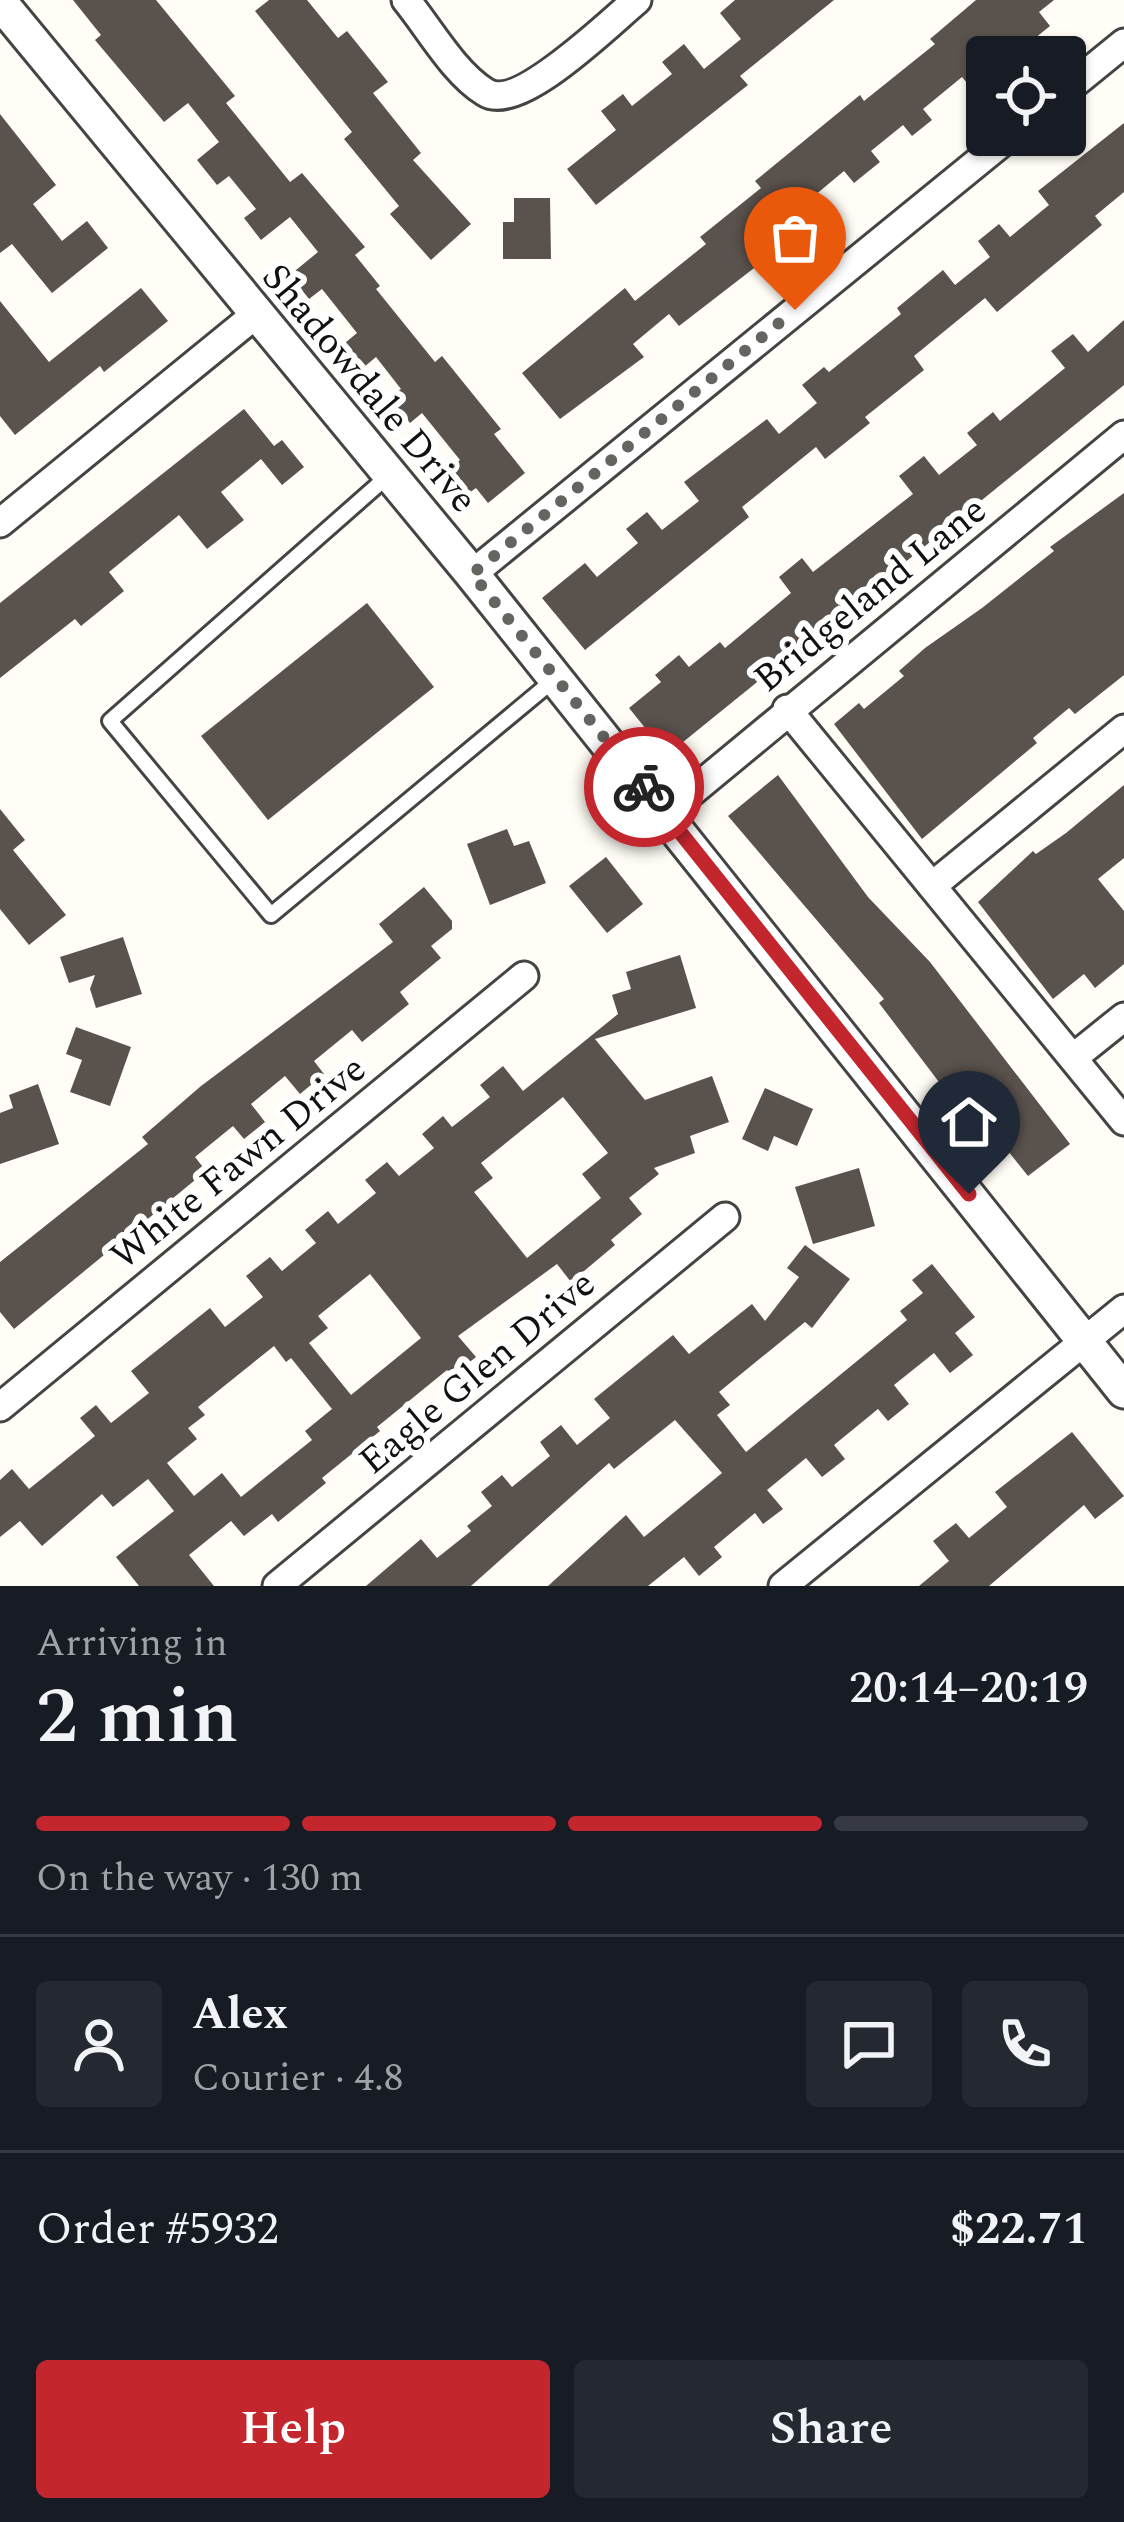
<!DOCTYPE html>
<meta charset="utf-8">
<style>
body{margin:0;font-family:Spectral,serif;background:#242831;color:#f1f3f6;height:100vh;display:flex;flex-direction:column;font-size:45px;white-space:nowrap}
*{box-sizing:border-box;margin:0}
p{font-size:39px;color:#9ea1a6}
.icon{flex:none;width:66px;height:66px;fill:none;stroke:currentColor;stroke-width:2;stroke-linecap:round;stroke-linejoin:round}
.map{position:relative;height:1586px;overflow:hidden}
.panel{display:flex;flex-direction:column;background:#171b24;flex:1}
.panel>*{flex:none}
.fabs{position:absolute;left:966px;top:36px;display:grid;gap:24px}
.fabs a{display:grid;place-items:center;width:120px;height:120px;border-radius:12px;background:#171b24;box-shadow:0 3px 9px #0004;font-size:60px}
.pin{position:absolute;display:grid;place-items:center;width:102px;height:102px;color:#fff;margin:-123px -51px;border-radius:50% 50% 50% 0;rotate:-45deg;box-shadow:0 0 12px #0007}
.pin .icon{rotate:45deg}
.courier{position:absolute;display:grid;place-items:center;width:120px;height:120px;margin:-60px;border:9px solid #c4262e;border-radius:50%;background:#fff;color:#222;box-shadow:0 3px 15px #0007}
.headline em{font-style:normal;font-weight:600}
.headline div{display:flex;flex-direction:column-reverse}
.headline{display:flex;align-items:center;justify-content:space-between;height:204px;padding:0 36px}
h1{font-size:78px;font-weight:600;line-height:90px}
.bar{display:grid;grid-template-columns:repeat(4,1fr);gap:18px 12px;align-content:center;height:144px;padding:0 36px}
.bar i{height:15px;border-radius:9px;background:#363941}
.bar .active{background:#c4262e}
.bar p{grid-column:span 4}
.line{display:flex;align-items:center;gap:30px;padding:0 36px;border-top:3px solid #363941}
.line div{flex:1}
.round{display:grid;place-items:center;flex:none;width:126px;height:126px;border-radius:12px;background:#242831}
.button{display:flex;gap:24px;margin-top:auto;padding:24px 36px}
.button a{flex:1;height:138px;border-radius:12px;background:#c4262e;color:#fff;font-size:48px;font-weight:600;line-height:138px;text-align:center}
.button a+a{background:#242831;color:#f1f3f6}
.map>svg:first-child{display:block}
.building{fill:#5a524d;fill-rule:evenodd}
.lines{fill:none;stroke-linecap:round;stroke-linejoin:round}
.service-casing{stroke:#444;stroke-width:20}
.minor-casing{stroke:#444;stroke-width:33}
.tertiary-casing{stroke:#444;stroke-width:39}
.service{stroke:#fff;stroke-width:14}
.minor{stroke:#fff;stroke-width:27}
.tertiary{stroke:#fff;stroke-width:33}
.done{stroke:#646461;stroke-width:12;stroke-dasharray:0 21.6}
.route{stroke:#c4262e;stroke-width:15}
.labels{text-anchor:middle;stroke-width:12;stroke-linejoin:round;paint-order:stroke}
.street-label{font-size:39px;fill:#111;stroke:#fff}
</style>
<div class="map">
<svg width="1124" height="1586" viewBox="0 0 1124 1586">
<rect width="100%" height="100%" fill="#fffdf5"/>
<!-- building -->
<g class="building">
<polygon points="73,0 156,0 235,96 226,103 290,182 302,173 365,247 355,255 380,286 376,289 435,362 442,356 501,429 494,434 525,473 488,503 476,488 465,496 445,472 460,460 422,413 410,423 390,398 401,389 376,357 364,367 345,343 357,333 322,289 309,299 290,275 318,252 290,217 261,240 244,218 256,209 229,176 217,185 197,160 219,142 188,103 164,122 95,40 101,35"/>
<polygon points="269,0 307,0 338,38 347,31 388,82 373,93 421,153 413,160 471,224 431,260 390,214 399,206 344,139 352,132 255,11"/>
<polygon points="735,0 834,0 740,76 748,85 596,205 567,169 616,130 601,111 623,94 632,106 672,74 662,62 684,44 704,69 741,39 720,13"/>
<polygon points="976,0 1054,0 1039,12 1050,26 1029,43 1024,37 999,57 987,57 987,67 967,83 962,77 923,109 932,120 912,136 903,125 871,151 880,162 854,183 844,171 808,201 820,215 797,233 787,220 748,252 758,265 679,326 669,314 633,344 644,357 560,419 522,373 625,288 635,301 706,244 700,237 761,188 755,181 860,95 864,101 935,44 930,39"/>
<polygon points="0,114 56,185 33,204 62,241 87,221 108,248 52,293 12,244 0,253"/>
<polygon points="1124,123 1124,192 1095,216 1102,225 997,312 985,298 914,356 924,370 865,417 870,423 825,459 816,447 742,507 749,517 585,650 542,598 585,563 597,577 638,543 626,529 647,512 662,530 699,501 684,482 767,419 779,434 817,403 802,385 824,367 829,372 901,314 897,308 943,270 955,285 990,257 978,241 999,224 1010,237 1049,205 1038,191"/>
<polygon points="514,198 550,198 551,259 503,259 503,222 514,222"/>
<polygon points="141,288 168,321 104,372 100,366 15,435 0,416 0,301 49,362"/>
<polygon points="1124,320 1124,385 667,755 629,708 661,682 655,675 679,655 689,667 720,642 725,648 791,593 779,577 802,558 813,572 913,494 899,476 924,456 939,475 977,445 967,433 993,412 1000,421 1065,368 1051,351 1073,334 1088,352"/>
<polygon points="244,409 274,446 282,440 304,467 282,485 261,459 221,492 244,520 207,549 179,515 109,572 124,591 81,626 75,619 0,678 0,603"/>
<polygon points="1124,493 1124,675 1075,714 1069,708 1033,738 1037,743 922,839 834,724 859,703 864,709 904,676 899,671 925,648 982,608 1054,551 1050,547"/>
<polygon points="367,603 434,687 268,820 201,736"/>
<polygon points="778,775 868,897 930,962 1070,1144 1028,1176 954,1083 945,1090 879,1003 884,999 728,816"/>
<polygon points="1124,785 1124,858 1098,879 1124,911 1124,964 1095,988 1084,974 1053,999 978,902 1033,851 1036,854 1066,833"/>
<polygon points="0,809 25,840 13,850 66,915 29,945 0,909"/>
<polygon points="507,829 514,846 529,841 546,883 490,905 467,844"/>
<polygon points="606,857 643,904 607,933 569,886"/>
<polygon points="424,887 452,921 452,929 431,946 441,958 400,992 409,1004 362,1042 352,1030 314,1061 324,1074 300,1094 285,1076 251,1104 265,1122 244,1139 233,1126 195,1157 206,1171 14,1329 0,1312 0,1262 148,1144 142,1137 201,1086 393,942 379,924"/>
<polygon points="123,937 142,994 96,1008 90,989 95,975 69,983 60,957"/>
<path d="M680,955l16,53 -101,31 50,61 67,-24 17,46 -39,14 5,17 -41,15 5,6 -30,24 13,16 -31,26 4,5 -44,37 -14,-18 -99,72 18,21 -24,19 -5,-6 -70,57 3,4 -58,47 4,5 -48,39 -6,-8 -28,22 -13,-15 -42,34 25,31h-75l-23,-29 58,-46 -26,-32 -35,28 -11,-13 -60,52 -22,-25 -20,16v-57l12,-11 17,20 66,-53 -15,-18 16,-13 15,18 38,-30 -18,-22 79,-63 15,19 38,-30 -17,-21 24,-19 12,14 34,-28 -11,-13 23,-19 10,13 38,-31 -11,-13 22,-18 12,14 35,-28 -12,-14 21,-18 9,11 38,-30 -10,-12 23,-19 20,25 95,-77 -6,-19 19,-6 -5,-17zM563,1097l45,56 -26,21 19,24 -74,60 -53,-66 19,-14 -12,-15zM370,1274l51,64 -70,57 -42,-52 19,-15 -10,-12zM274,1346l12,16 5,-4 41,51 -27,22 7,9 -71,57 -19,-24 -28,23 -27,-33 30,-24 -9,-11 17,-13 -7,-8z"/>
<polygon points="76,1027 131,1047 110,1106 70,1092 82,1060 66,1054"/>
<polygon points="38,1084 59,1144 0,1164 0,1113 13,1108 9,1095"/>
<polygon points="765,1088 813,1109 797,1146 774,1136 768,1151 742,1139"/>
<polygon points="859,1168 875,1226 813,1244 795,1187"/>
<polygon points="805,1245 850,1279 812,1328 805,1322 719,1392 730,1405 717,1415 746,1452 907,1320 900,1311 923,1293 912,1280 932,1264 975,1317 955,1333 973,1355 950,1373 934,1353 894,1385 909,1404 888,1421 878,1409 834,1445 845,1459 822,1477 806,1458 767,1490 783,1509 763,1524 755,1513 714,1547 722,1557 699,1576 684,1557 648,1586 548,1586 626,1515 644,1537 722,1473 675,1420 614,1469 609,1463 471,1586 366,1586 421,1539 437,1558 471,1531 467,1526 492,1506 481,1492 502,1475 512,1487 550,1456 540,1442 561,1425 577,1445 610,1418 594,1399 673,1335 689,1354 752,1304 765,1321 799,1277 787,1268"/>
<polygon points="1072,1432 1124,1496 1095,1519 1084,1505 989,1586 919,1586 949,1561 933,1541 956,1523 969,1538 1007,1507 995,1492"/>
</g>
<g class="lines">
<defs>
<polyline id="service" points="389,475 110,721 271,915 556,678"/>
<g id="minor">
<path d="M406,0c23,28 48,73 79,92 33,22 124,-69 152,-92"/>
<polyline points="1065,91 1124,43"/>
<polyline points="0,523 255,315"/>
<polyline points="472,574 1011,135"/>
<polyline points="787,709 1124,1121"/>
<polyline points="665,814 1124,435"/>
<polyline points="932,886 1124,729"/>
<polyline points="1073,1058 1124,1017"/>
<polyline points="0,1407 524,976"/>
<polyline points="277,1586 725,1217"/>
<polyline points="783,1586 1124,1309"/>
</g>
<polyline id="tertiary" points="0,2 472,574 1124,1391"/>
</defs>
<!-- service casing -->
<use href="#service" class="service-casing"/>
<!-- minor casing -->
<use href="#minor" class="minor-casing"/>
<!-- tertiary casing -->
<use href="#tertiary" class="tertiary-casing"/>
<!-- service -->
<use href="#service" class="service"/>
<!-- minor -->
<use href="#minor" class="minor"/>
<!-- tertiary -->
<use href="#tertiary" class="tertiary"/>
</g>
<g class="lines">
<!-- done -->
<polyline class="done" points="644,787 472,574 795,310"/>
<!-- route -->
<polyline class="route" points="644,787 969,1194"/>
</g>
<g class="labels">
<!-- street labels -->
<g class="street-label">
<text transform="translate(371 387) rotate(50)" y="14">Shadowdale Drive</text>
<text transform="translate(869 593) rotate(-39)" y="14">Bridgeland Lane</text>
<text transform="translate(237 1161) rotate(-39)" y="14">White Fawn Drive</text>
<text transform="translate(476 1371) rotate(-40)" y="14">Eagle Glen Drive</text>
</g>
</g>
</svg>
<div class="fabs">
<a><svg class="icon" aria-label="locate" viewBox="0 0 24 24"><circle cx="12" cy="12" r="6"/><path d="M12 2v4M12 18v4M2 12h4M18 12h4"/></svg></a>
</div>
<div class="pin" style="left:795px;top:310px;background:#ea580c"><svg class="icon" aria-label="bag" viewBox="0 0 24 24"><path d="M5 8h14l-1 12H6zM9 8a3 3 0 0 1 6 0"/></svg></div>
<div class="pin" style="left:969px;top:1194px;background:#1f2937"><svg class="icon" aria-label="home" viewBox="0 0 24 24"><path d="M3 11l9-7 9 7M6 9v11h12V9"/></svg></div>
<div class="courier" style="left:644px;top:787px"><svg class="icon" aria-label="bike" viewBox="0 0 24 24"><circle cx="6" cy="16" r="4"/><circle cx="18" cy="16" r="4"/><path d="M6 16l4-8h5l3 8M10 8l3 8H6M13 5h3"/></svg></div>
</div>
<section class="panel">
<div class="headline"><div><h1>2 min</h1><p>Arriving in</p></div><em>20:14–20:19</em></div>
<div class="bar"><i class="active"></i><i class="active"></i><i class="active"></i><i></i><p>On the way · 130 m</p></div>
<div class="line" style="height:216px"><a class="round"><svg class="icon" aria-label="person" viewBox="0 0 24 24"><circle cx="12" cy="8" r="4"/><path d="M4 21q1-7 8-7t8 7"/></svg></a><div><b>Alex</b><p>Courier · 4.8</p></div><a class="round"><svg class="icon" aria-label="chat" viewBox="0 0 24 24"><path d="M4 5h16v11H9l-5 4z"/></svg></a><a class="round"><svg class="icon" aria-label="phone" viewBox="0 0 24 24"><path d="M5 4h4l2 5-3 2q2 4 5 5l2-3 5 2v4C11 20 4 13 5 4z"/></svg></a></div>
<div class="line" style="height:156px"><div>Order #5932</div><b>$22.71</b></div>
<div class="button"><a>Help</a><a>Share</a></div>
</section>
